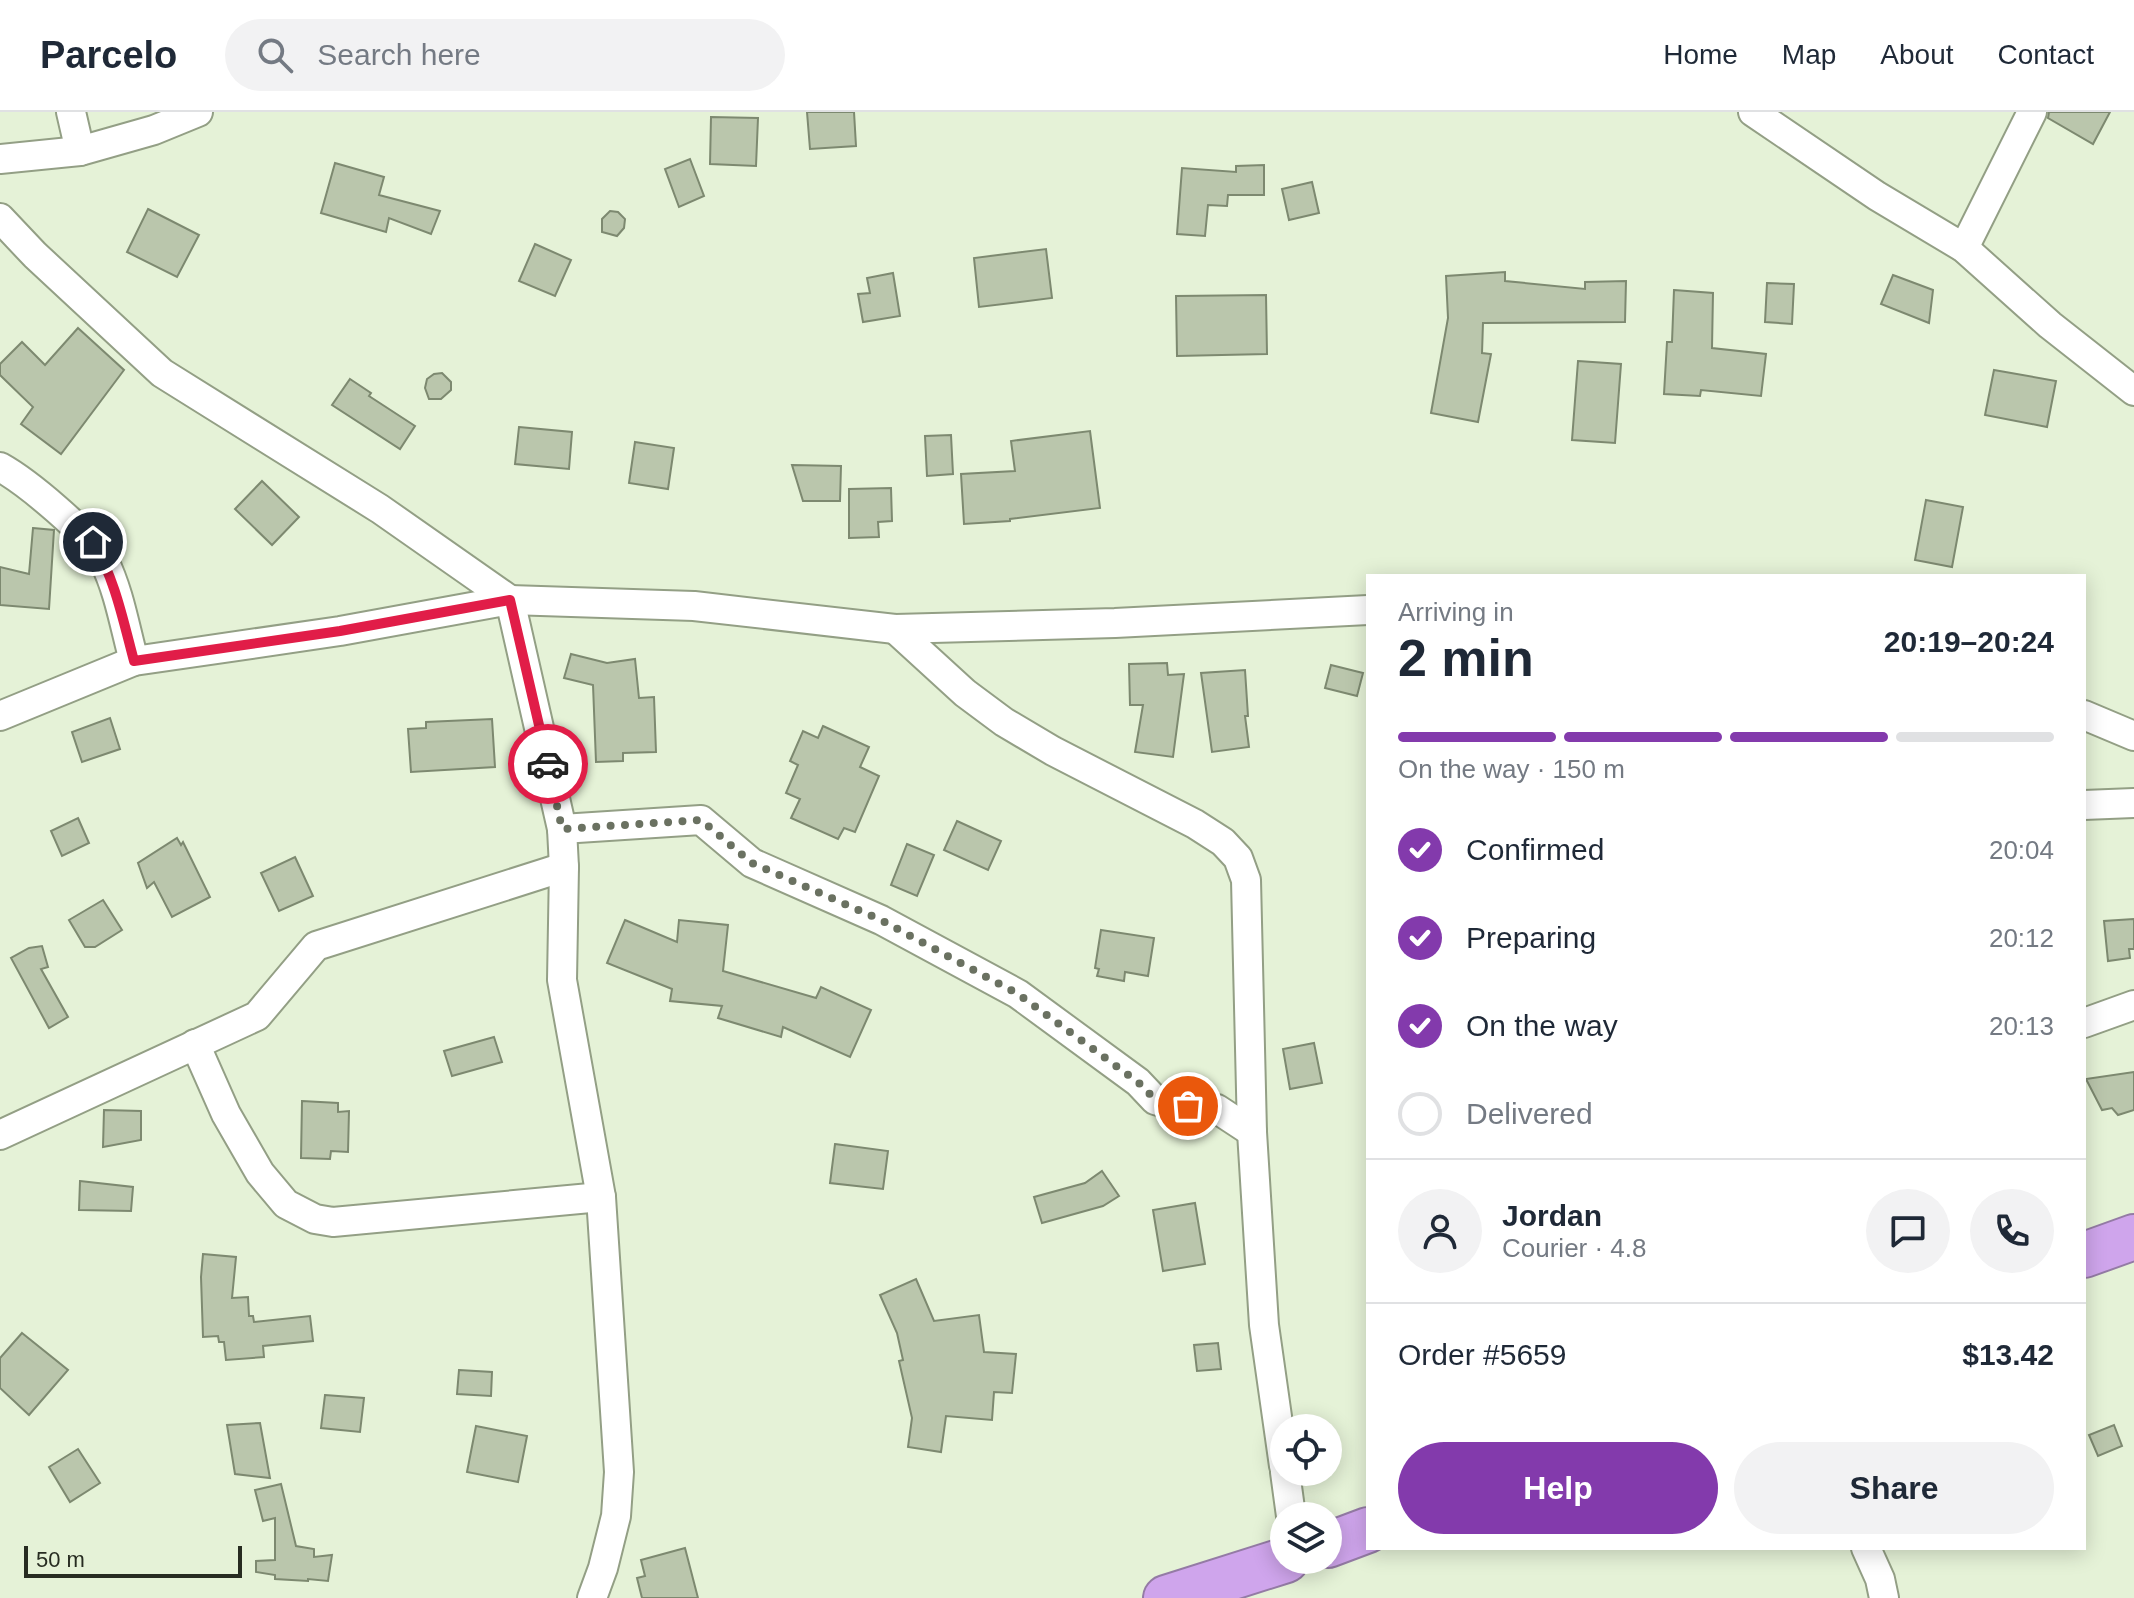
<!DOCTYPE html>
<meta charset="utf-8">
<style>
body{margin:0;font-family:Arial,sans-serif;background:#f2f2f3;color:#1f2937;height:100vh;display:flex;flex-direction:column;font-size:30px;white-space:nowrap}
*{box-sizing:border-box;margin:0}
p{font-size:26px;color:#747a83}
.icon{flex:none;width:44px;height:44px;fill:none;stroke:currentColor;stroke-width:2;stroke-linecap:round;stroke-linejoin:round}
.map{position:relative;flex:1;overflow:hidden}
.details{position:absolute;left:1366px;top:462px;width:720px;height:976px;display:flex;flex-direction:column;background:#fff;border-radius:0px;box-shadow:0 4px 20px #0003}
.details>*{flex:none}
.controls{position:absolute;left:1270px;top:1302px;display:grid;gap:16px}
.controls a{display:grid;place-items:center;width:72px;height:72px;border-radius:50%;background:#fff;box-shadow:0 4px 20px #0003;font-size:40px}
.scale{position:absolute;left:24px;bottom:20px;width:218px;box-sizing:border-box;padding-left:8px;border:4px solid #272c21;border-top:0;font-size:22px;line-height:28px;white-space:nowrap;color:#272c21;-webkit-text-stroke:6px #e5f2d7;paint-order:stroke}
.pin{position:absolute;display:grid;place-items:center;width:68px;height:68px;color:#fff;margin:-34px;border:4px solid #fff;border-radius:50%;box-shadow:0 2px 8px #0007}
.courier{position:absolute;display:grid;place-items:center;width:80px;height:80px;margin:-40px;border:6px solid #e11d48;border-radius:50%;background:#fff;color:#222;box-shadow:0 2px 10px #0007}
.headline em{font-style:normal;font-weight:700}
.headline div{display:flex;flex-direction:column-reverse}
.headline{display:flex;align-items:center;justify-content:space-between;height:136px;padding:0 32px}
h1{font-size:52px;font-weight:700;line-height:60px}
.bar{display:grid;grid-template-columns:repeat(4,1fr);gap:12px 8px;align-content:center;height:96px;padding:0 32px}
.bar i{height:10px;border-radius:6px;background:#e0e1e3}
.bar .selected{background:#833aac}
.bar p{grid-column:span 4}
.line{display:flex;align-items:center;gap:20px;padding:0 32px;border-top:2px solid #e0e1e3}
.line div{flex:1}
.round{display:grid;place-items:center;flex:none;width:84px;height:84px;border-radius:42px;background:#f2f2f3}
ol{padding:0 32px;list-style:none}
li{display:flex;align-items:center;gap:24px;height:88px}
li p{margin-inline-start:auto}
li .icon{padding:8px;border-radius:50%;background:#833aac;color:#fff;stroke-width:4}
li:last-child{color:#747a83}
li i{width:44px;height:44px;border:4px solid #e0e1e3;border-radius:50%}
.primary-button{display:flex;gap:16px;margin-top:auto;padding:16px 32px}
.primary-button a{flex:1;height:92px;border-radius:48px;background:#833aac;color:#fff;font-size:32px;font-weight:700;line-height:92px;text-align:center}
.primary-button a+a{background:#f2f2f3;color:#1f2937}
header{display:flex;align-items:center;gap:48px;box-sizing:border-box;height:112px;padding:0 40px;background:#fff;border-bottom:2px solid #e0e1e3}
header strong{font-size:38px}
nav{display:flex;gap:44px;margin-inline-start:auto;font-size:28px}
.search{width:560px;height:72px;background:#f2f2f3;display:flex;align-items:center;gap:20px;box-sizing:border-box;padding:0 28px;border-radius:44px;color:#747a83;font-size:30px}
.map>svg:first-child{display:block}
.building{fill:#bac6ac;stroke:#7d8970;stroke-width:2}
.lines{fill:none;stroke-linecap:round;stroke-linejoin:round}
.street-casing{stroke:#939f85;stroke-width:32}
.highway-casing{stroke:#947ba5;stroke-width:48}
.street{stroke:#fff;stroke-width:28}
.highway{stroke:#cfa5ec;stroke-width:44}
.done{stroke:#6a7161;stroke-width:8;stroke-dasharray:0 14.4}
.route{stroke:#e11d48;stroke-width:10}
</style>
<header>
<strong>Parcelo</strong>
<div class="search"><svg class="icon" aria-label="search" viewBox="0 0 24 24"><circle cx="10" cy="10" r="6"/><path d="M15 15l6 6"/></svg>Search here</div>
<nav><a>Home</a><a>Map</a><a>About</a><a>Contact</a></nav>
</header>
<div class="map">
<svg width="2134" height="1486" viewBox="0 0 2134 1486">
<rect width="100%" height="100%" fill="#e5f2d7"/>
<!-- building -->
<g class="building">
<polygon points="807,0 854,0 856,34 810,37"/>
<polygon points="2049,0 2110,0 2093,32 2048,6"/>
<polygon points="711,5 758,6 756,54 710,52"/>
<polygon points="690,47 704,84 679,95 665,57"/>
<polygon points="335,51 384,65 379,83 440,99 431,122 389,106 386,120 321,101"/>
<polygon points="1264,53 1264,83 1228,83 1227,94 1208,93 1205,124 1177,122 1182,56 1236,60 1236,54"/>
<polygon points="1312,70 1319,101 1289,108 1282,77"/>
<polygon points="148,97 199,123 177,165 127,140"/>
<polygon points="610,99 618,100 625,107 624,116 617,124 602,120 602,107"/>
<polygon points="535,132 571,148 555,184 519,169"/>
<polygon points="1046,137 1052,186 979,195 974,146"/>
<polygon points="1505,160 1505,169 1585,177 1585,170 1626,169 1625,210 1483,211 1482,241 1491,242 1478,310 1431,301 1448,206 1446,164"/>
<polygon points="893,161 900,204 863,210 858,182 870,181 867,166"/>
<polygon points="1893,163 1933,178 1929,211 1881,192"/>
<polygon points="1767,171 1794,172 1792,212 1765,210"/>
<polygon points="1674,178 1713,181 1712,236 1766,242 1761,284 1701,278 1700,284 1664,282 1667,230 1672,230"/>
<polygon points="1266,183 1267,242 1177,244 1176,184"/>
<polygon points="78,216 124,258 61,342 21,312 33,295 0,263 0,252 22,230 45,253"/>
<polygon points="1578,249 1621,252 1615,331 1572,328"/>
<polygon points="1994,258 2056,269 2047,315 1985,303"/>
<polygon points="442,261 451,270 451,278 441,287 429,287 425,276 427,267 434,262"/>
<polygon points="350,267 371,281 369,284 415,314 400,337 332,293"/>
<polygon points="519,315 572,320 569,357 515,352"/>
<polygon points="1090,319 1100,396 1010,407 1010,409 964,412 961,362 1015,359 1011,329"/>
<polygon points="951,323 953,362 927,364 925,324"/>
<polygon points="635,330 674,336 668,377 629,371"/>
<polygon points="792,353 841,354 840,389 803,389"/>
<polygon points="262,369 299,405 272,433 235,397"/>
<polygon points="891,376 892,409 878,410 879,425 849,426 849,377"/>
<polygon points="1926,388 1963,395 1952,455 1915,448"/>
<polygon points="33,416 54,418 49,497 0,493 0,455 29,462"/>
<polygon points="571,542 607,551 635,547 639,586 654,585 656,640 623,641 623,649 596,650 593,573 564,566"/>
<polygon points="1167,551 1168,563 1184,562 1173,645 1135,640 1143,593 1130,593 1129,552"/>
<polygon points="1331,553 1363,561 1357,584 1325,576"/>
<polygon points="1245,558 1248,604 1245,604 1249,635 1212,640 1201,561"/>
<polygon points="110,606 120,637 82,650 72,620"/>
<polygon points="492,607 495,655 411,660 408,617 426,616 426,610"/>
<polygon points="823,614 869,635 860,655 879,664 855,720 844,716 838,727 791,706 800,687 786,681 798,653 790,649 803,619 818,626"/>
<polygon points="78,706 89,731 62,744 51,719"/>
<polygon points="957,709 1001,729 988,758 944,738"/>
<polygon points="177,726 181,733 183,730 210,785 172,805 154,770 147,776 138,751"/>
<polygon points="907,732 934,743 917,784 891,773"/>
<polygon points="295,745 313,784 279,799 261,761"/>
<polygon points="103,788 122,818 95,835 85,835 69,808"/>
<polygon points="2134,807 2134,837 2129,837 2130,846 2108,849 2104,809"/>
<polygon points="625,808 677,830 679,808 728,813 723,859 816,886 821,875 871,898 850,945 783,915 781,925 718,906 722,894 670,889 672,877 607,851"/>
<polygon points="1101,818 1154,826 1148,864 1125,860 1124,869 1097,864 1099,857 1095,856"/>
<polygon points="42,834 48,855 41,857 68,905 49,916 11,846 29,836"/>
<polygon points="494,925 502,950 452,964 444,939"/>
<polygon points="1314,931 1322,971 1290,977 1283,937"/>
<polygon points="2134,960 2134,998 2118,1003 2112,996 2102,998 2086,967"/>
<polygon points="302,989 338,991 338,1000 349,999 348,1040 331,1039 330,1047 301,1046"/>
<polygon points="104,998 141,999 141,1028 103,1035"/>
<polygon points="835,1032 888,1039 883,1077 830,1071"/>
<polygon points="1102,1059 1119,1084 1103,1094 1042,1111 1034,1085 1085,1071"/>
<polygon points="80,1069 133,1075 131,1099 79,1098"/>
<polygon points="1195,1091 1205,1152 1163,1159 1153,1098"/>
<polygon points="203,1142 236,1145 232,1186 248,1185 249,1204 253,1204 254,1210 310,1204 313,1229 263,1234 264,1245 226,1248 224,1230 219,1230 218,1224 203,1225 201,1165"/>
<polygon points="916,1167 934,1209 979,1203 984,1240 1016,1242 1012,1281 994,1280 992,1308 946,1304 941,1340 908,1335 912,1306 899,1249 903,1248 897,1221 880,1183"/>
<polygon points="22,1221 68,1258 29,1303 0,1276 0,1246"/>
<polygon points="1218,1231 1221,1257 1197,1259 1194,1233"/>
<polygon points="459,1258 492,1260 491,1284 457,1282"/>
<polygon points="325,1283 364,1286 360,1320 321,1316"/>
<polygon points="260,1311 270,1366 235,1362 227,1313"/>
<polygon points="2114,1313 2122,1334 2098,1344 2089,1323"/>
<polygon points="476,1314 527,1324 518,1370 467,1360"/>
<polygon points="78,1337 100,1371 70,1390 49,1355"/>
<polygon points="281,1372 296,1434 314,1437 314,1445 332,1443 328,1469 308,1467 308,1469 275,1467 275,1463 256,1460 256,1449 275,1448 275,1406 263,1409 255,1378"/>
<polygon points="685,1436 698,1486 642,1486 637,1466 645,1464 641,1448"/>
</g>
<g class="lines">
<defs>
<g id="street">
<polyline points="71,0 80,39"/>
<polyline points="1753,0 1877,84 1964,136 2050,213 2134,279"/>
<polyline points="0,47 80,39 154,18 198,0"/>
<polyline points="0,106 35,143 162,261 380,397 510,488 562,717 564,755 562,868 601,1085 619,1360 616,1404 603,1456 592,1486"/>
<polyline points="1964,136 2032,0"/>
<path d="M0,355c27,15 90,67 104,94 15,30 21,67 30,100"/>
<polyline points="895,517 965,581 1004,610 1053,639 1195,712 1223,730 1238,746 1246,768 1252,1020 1264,1213 1284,1354"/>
<polyline points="2084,603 2134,624"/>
<polyline points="0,604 134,549 340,519 510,488 694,494 895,517 1115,511 1368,498"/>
<polyline points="2084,693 2134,691"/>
<polyline points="562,717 701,708 752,751 881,808 1018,882 1138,970 1155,988 1175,994 1217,997 1252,1020"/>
<polyline points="2084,911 2134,893"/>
<polyline points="195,932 226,1002 260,1061 286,1092 315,1107 333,1110 601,1085"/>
<polyline points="0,1023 257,904 316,834 564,755"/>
<polyline points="1285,1360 1291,1404"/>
<polyline points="1866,1436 1880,1467 1884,1486"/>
</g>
<g id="highway">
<polyline points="2084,1143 2134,1125"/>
<polyline points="1328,1433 1368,1418"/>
<polyline points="1166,1486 1286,1448"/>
</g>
</defs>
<!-- street casing -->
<use href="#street" class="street-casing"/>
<!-- highway casing -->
<use href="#highway" class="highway-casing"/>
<!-- street -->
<use href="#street" class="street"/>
<!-- highway -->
<use href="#highway" class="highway"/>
</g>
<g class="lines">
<!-- done -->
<path class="done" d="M548,652l14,65 139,-9 51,43 129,57 137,74 120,88c17,18 23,24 50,24"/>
<!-- route -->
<path class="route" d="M93,430c22,37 30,78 41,119l206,-30 170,-31 38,164"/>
</g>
</svg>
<div class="controls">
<a><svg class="icon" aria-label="locate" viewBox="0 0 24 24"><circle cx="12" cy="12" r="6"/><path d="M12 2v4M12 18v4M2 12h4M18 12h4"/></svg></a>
<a><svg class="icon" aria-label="layers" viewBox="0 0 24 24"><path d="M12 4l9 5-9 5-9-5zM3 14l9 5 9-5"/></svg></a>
</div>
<div class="scale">50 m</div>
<div class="pin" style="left:1188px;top:994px;background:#ea580c"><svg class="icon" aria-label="bag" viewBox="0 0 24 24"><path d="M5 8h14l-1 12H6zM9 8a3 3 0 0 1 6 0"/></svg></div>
<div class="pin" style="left:93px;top:430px;background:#1f2937"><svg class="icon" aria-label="home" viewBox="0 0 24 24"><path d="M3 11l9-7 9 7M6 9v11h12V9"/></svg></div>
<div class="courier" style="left:548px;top:652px"><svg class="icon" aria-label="car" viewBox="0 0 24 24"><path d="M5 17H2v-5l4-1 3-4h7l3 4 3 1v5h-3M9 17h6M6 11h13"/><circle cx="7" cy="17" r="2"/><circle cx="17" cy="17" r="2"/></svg></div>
<section class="details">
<div class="headline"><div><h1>2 min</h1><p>Arriving in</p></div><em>20:19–20:24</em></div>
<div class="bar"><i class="selected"></i><i class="selected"></i><i class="selected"></i><i></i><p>On the way · 150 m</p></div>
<ol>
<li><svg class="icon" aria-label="check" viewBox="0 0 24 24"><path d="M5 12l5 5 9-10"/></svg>Confirmed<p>20:04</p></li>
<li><svg class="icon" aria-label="check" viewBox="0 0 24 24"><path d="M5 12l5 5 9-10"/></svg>Preparing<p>20:12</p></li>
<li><svg class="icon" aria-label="check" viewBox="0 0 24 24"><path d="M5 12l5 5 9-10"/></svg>On the way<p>20:13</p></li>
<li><i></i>Delivered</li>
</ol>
<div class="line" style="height:144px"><a class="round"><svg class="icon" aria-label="person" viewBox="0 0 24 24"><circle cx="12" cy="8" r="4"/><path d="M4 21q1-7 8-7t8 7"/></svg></a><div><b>Jordan</b><p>Courier · 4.8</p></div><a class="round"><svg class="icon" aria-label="chat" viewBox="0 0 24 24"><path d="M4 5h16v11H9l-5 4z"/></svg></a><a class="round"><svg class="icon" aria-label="phone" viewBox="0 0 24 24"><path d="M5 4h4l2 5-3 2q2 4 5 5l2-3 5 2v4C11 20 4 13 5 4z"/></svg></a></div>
<div class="line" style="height:104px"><div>Order #5659</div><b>$13.42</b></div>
<div class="primary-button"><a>Help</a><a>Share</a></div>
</section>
</div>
